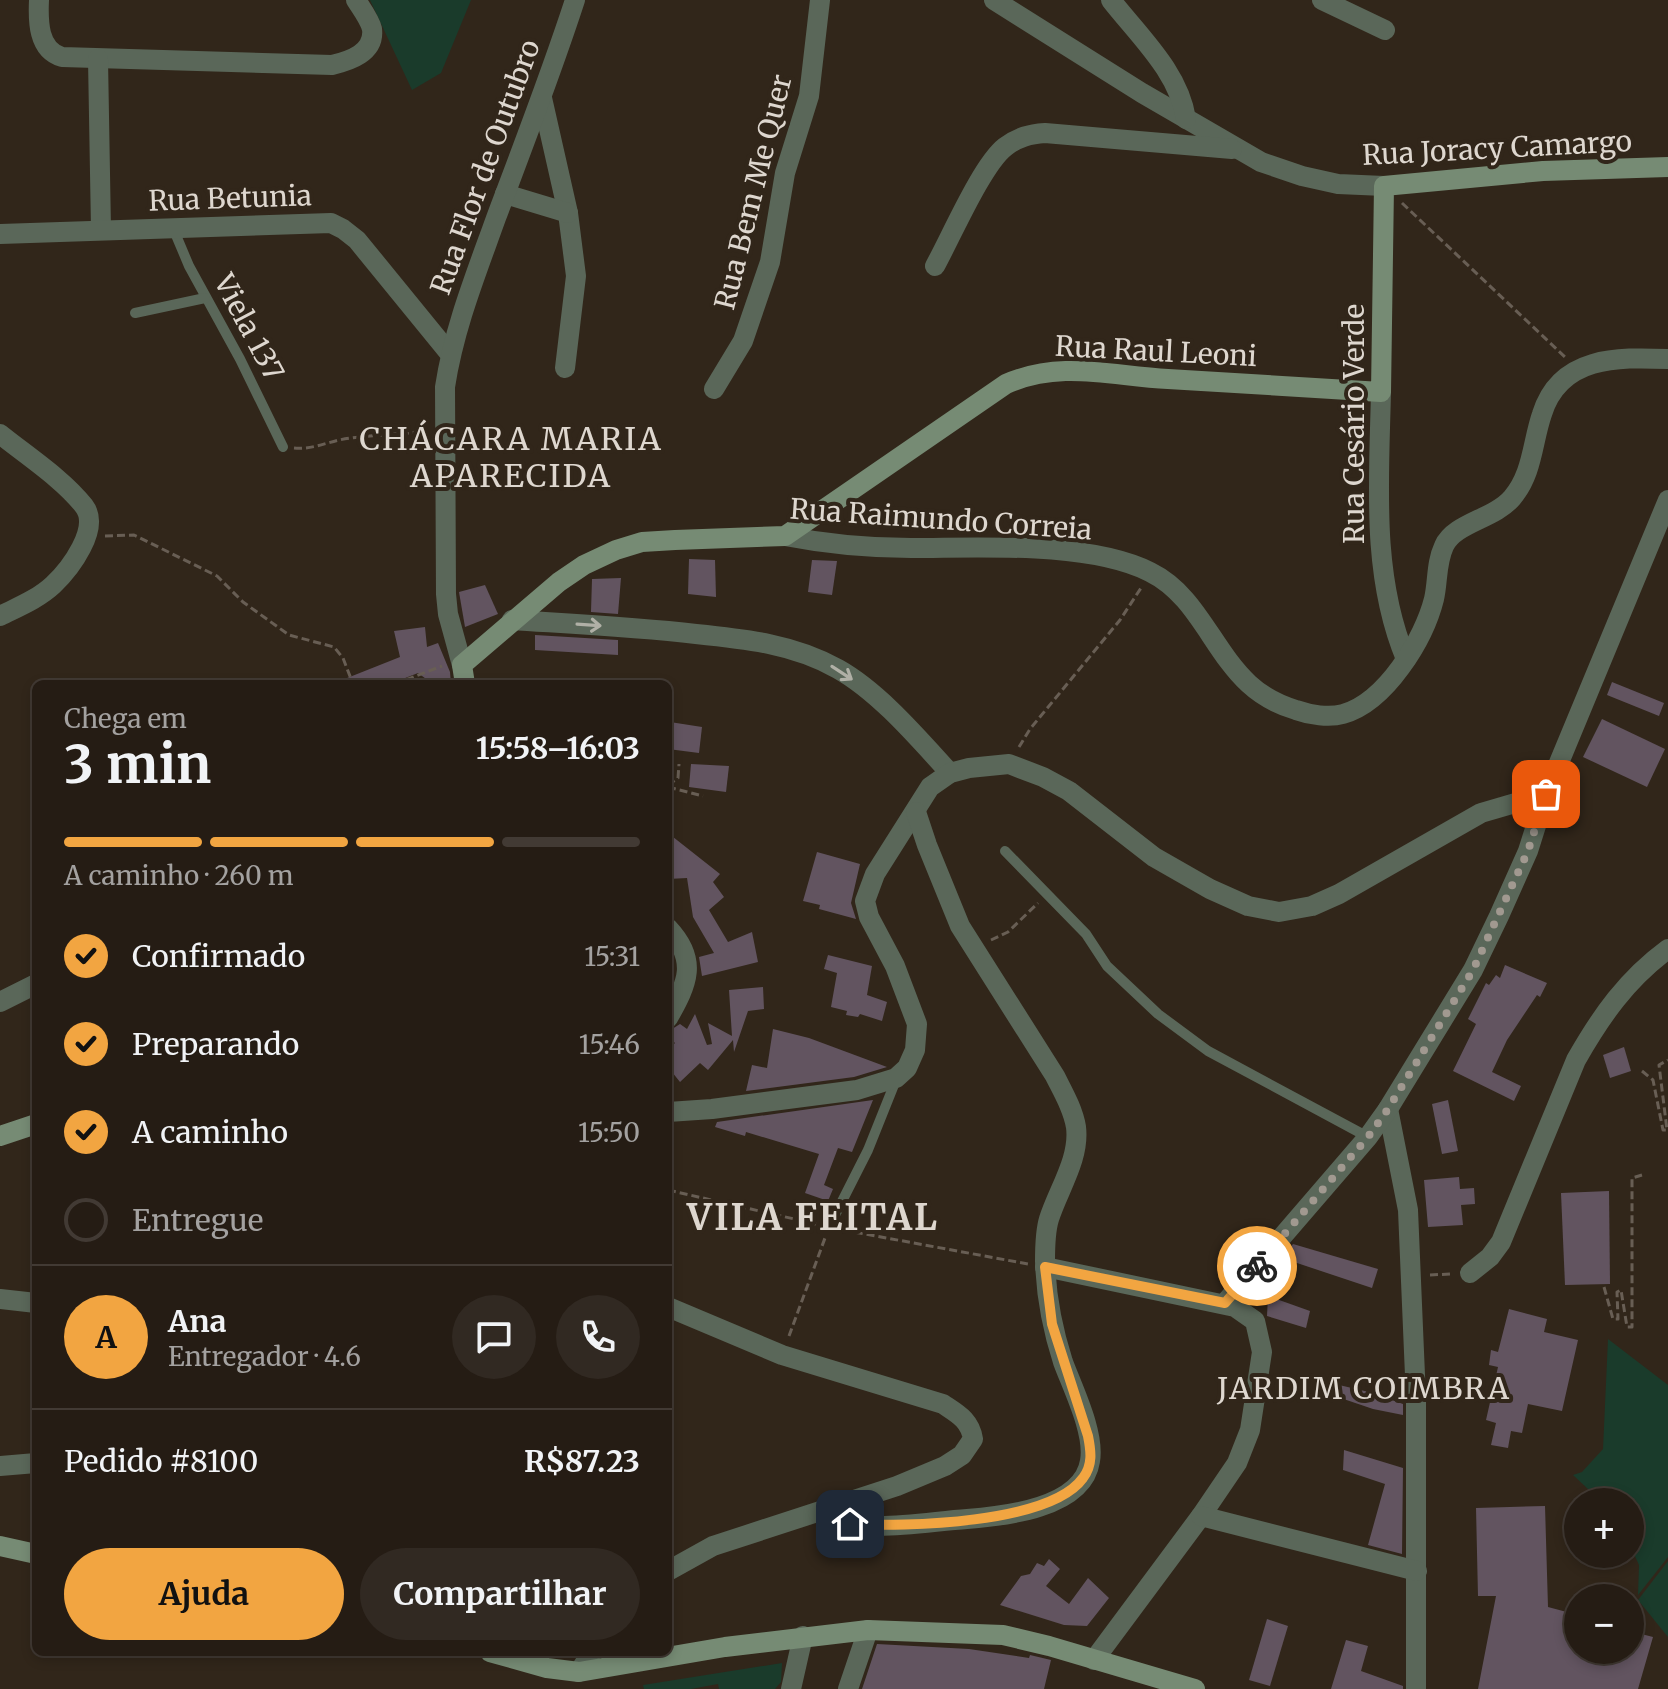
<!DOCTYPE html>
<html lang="pt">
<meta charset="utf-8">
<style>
body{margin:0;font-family:Merriweather,serif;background:#312922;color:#f1f3f6;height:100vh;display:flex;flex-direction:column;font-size:30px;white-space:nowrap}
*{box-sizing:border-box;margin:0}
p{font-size:26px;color:#a3a1a0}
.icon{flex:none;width:44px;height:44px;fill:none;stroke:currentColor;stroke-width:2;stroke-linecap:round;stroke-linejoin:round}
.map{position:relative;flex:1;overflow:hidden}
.drawer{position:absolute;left:32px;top:680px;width:640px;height:976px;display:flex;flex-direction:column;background:#251c14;border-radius:12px;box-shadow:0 4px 12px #0003,0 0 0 2px #423a34}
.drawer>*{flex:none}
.tools{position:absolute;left:1564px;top:1488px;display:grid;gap:16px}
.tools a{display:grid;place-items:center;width:80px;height:80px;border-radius:50%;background:#251c14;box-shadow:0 4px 12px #0003,0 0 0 2px #423a34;font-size:40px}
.pin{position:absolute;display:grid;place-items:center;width:68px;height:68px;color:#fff;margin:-34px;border-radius:16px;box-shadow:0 4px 12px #0006}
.courier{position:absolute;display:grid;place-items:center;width:80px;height:80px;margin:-40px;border:6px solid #f2a541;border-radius:50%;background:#fff;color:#222;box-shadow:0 2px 10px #0007}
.overview em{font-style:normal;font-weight:700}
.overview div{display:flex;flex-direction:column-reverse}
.overview{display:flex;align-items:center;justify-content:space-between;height:136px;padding:0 32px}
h1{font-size:52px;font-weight:700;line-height:60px}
.bar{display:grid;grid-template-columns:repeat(4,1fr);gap:12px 8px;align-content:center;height:96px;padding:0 32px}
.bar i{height:10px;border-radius:6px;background:#423a34}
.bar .on{background:#f2a541}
.bar p{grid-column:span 4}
.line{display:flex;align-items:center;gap:20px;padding:0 32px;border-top:2px solid #423a34}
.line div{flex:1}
.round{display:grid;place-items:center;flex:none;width:84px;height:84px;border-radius:42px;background:#312922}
ol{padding:0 32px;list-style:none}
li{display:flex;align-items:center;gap:24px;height:88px}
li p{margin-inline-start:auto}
li .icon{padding:8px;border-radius:50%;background:#f2a541;color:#111;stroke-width:4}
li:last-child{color:#a3a1a0}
li i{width:44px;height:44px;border:4px solid #423a34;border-radius:50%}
.primary-button{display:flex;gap:16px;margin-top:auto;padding:16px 32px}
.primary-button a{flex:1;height:92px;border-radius:48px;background:#f2a541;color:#111;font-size:32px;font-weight:700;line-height:92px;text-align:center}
.primary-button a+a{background:#312922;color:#f1f3f6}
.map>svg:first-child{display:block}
.green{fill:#1a3b2b}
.building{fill:#625460}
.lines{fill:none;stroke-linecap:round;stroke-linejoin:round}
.path{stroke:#685e54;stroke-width:3;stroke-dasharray:8 4;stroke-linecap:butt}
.lane{stroke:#5a6759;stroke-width:10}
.street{stroke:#5a6759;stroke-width:20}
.secondary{stroke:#768b74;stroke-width:20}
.oneway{stroke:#b0b0a6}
.done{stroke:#a19990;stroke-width:8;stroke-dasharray:0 14.4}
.route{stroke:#f2a541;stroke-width:10}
.labels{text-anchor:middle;stroke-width:8;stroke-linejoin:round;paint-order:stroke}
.street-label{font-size:28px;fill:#ded7cf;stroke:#31261a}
.neighbourhood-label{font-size:30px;letter-spacing:2px;fill:#ded7cf;stroke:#31261a}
.quarter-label{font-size:32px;letter-spacing:2px;fill:#ded7cf;stroke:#31261a}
.district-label{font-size:36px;font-weight:bold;letter-spacing:2px;fill:#ded7cf;stroke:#31261a}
</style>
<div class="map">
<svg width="1668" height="1689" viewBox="0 0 1668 1689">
<rect width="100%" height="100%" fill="#31261a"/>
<!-- green -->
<g class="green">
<polygon points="370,0 471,0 441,73 412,90"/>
<polygon points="1608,1339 1668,1385 1668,1557 1638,1595 1639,1565 1630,1545 1630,1502 1602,1502 1573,1475 1582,1472 1603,1449"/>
<polygon points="1668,1561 1668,1637 1638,1600"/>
<polygon points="782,1663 781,1682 775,1689 719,1689 718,1684 691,1689 644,1689 643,1685"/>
</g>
<!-- building -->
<g class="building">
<polygon points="689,559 715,560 716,597 688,594"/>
<polygon points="812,560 837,561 832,595 808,592"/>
<polygon points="621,578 618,614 591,612 592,579"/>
<polygon points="485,585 498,614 465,627 459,592"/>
<polygon points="425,627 427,647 438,643 450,672 451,684 433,684 418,673 390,684 332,684 400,657 394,631"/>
<polygon points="535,635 618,640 618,655 535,650"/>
<polygon points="1612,682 1664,703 1659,716 1607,695"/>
<polygon points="1602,719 1665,749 1647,787 1583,757"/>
<polygon points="670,722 702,727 699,753 668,749"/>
<polygon points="691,764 729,766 726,792 689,787"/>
<polygon points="668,833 720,874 713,882 724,897 709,910 728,942 752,932 758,962 702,976 699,957 714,953 693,917 687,878 668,879"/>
<polygon points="817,852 860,864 851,903 856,919 819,909 820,905 803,901"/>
<polygon points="828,955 872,966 867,995 887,1002 882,1021 860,1014 858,1017 846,1015 847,1011 831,1007 837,973 824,969"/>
<polygon points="1505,965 1547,983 1540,997 1537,995 1507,1040 1492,1072 1521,1086 1514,1101 1453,1071 1476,1024 1468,1019 1486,983 1489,985 1496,975 1500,978"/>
<polygon points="763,987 764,1009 748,1011 734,1052 733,1040 708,1070 700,1063 680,1082 668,1067 668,1050 675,1043 668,1036 669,1031 680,1024 687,1029 695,1014 707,1045 712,1044 708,1023 732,1036 729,990"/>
<polygon points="773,1029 809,1038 887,1067 854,1077 746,1091 752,1065 767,1068"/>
<polygon points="1624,1047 1631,1071 1610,1078 1603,1055"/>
<polygon points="873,1100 852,1152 838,1148 824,1185 833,1189 828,1201 805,1193 819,1154 746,1132 745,1136 715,1127 717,1122"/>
<polygon points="1448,1100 1458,1151 1442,1154 1432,1104"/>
<polygon points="1459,1177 1460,1189 1474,1188 1475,1204 1461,1205 1463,1225 1428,1227 1424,1180"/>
<polygon points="1609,1191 1610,1284 1565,1285 1561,1193"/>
<polygon points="1293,1244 1378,1269 1372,1288 1282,1258"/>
<polygon points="1268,1296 1310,1311 1306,1328 1267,1316"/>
<polygon points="1509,1309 1547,1319 1544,1332 1578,1340 1562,1411 1528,1404 1522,1433 1511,1431 1508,1448 1491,1445 1496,1423 1486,1420 1498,1367 1489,1365 1491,1350 1498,1352"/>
<polygon points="1322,1381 1369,1392 1403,1404 1403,1415 1373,1409 1320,1391"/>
<polygon points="1344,1450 1403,1468 1402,1554 1368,1545 1385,1484 1343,1470"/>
<polygon points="1545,1506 1548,1607 1578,1615 1578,1650 1630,1650 1630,1631 1653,1637 1638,1689 1478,1689 1496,1596 1478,1596 1476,1508"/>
<polygon points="1049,1559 1060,1569 1046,1586 1069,1604 1088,1578 1109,1598 1087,1626 1064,1625 1000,1605 1021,1576 1030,1574 1037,1563 1044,1566"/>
<polygon points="1267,1619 1288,1626 1270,1686 1249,1680"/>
<polygon points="1346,1640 1368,1646 1361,1671 1403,1686 1403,1689 1331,1689"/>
<polygon points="877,1644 969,1649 1029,1658 1030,1655 1051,1660 1044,1689 862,1689"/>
</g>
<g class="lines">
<!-- path -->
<g class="path">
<polyline points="1402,203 1565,357"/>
<path d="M294,448c20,2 37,-8 57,-10 26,-3 52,-4 77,-7"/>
<polyline points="105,536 134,535 217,576 243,602 289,635 334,647 343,658 353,684"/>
<polyline points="395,684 442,666"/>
<polyline points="1019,747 1030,729 1120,620 1141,588"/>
<polyline points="668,785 678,778 679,764"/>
<polyline points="668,787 703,796"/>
<polyline points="991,940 1008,932 1038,903"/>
<polyline points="1642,1071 1653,1080 1663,1130 1667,1130 1659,1065 1668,1060"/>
<polyline points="668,1190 816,1224"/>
<polyline points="843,1230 1028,1264"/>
<polyline points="1430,1275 1450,1274"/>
<polyline points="1604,1287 1613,1319 1618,1319 1617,1292 1621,1290 1627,1327 1632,1327 1632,1178 1642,1175"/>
<polyline points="789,1336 825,1238"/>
</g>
<!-- lane -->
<g class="lane">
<polyline points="173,228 189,266 240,359 283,447"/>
<polyline points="135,313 205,298"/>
<polyline points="1005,851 1086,934 1107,966 1158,1014 1208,1051 1368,1137"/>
<polyline points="829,1227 868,1150 896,1080"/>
</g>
<!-- street -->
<g class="street">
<path d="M39,0c-1,21 -1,50 23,57l270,8c17,-4 43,-12 40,-36 -2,-9 -11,-21 -16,-29"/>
<polyline points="994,0 1142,93 1261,162 1302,176 1338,184 1384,186"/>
<path d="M1111,0c28,36 68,72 75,119"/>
<polyline points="1322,0 1385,30"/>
<polyline points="98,59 101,230"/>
<polyline points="542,98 568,213 576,276 565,368"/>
<polyline points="505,194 568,213"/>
<polyline points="0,234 331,223 343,229 357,240 450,354"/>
<path d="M935,266c16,-29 47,-101 70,-119 13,-10 25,-13 40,-14l187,16"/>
<polyline points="714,389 743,341 770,262 785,173 809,96 820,0"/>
<path d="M1381,392c-2,89 -10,184 25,267"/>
<path d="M0,434c26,21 63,45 84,72 17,22 -14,63 -31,79 -15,14 -35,22 -53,31"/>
<path d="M785,536c41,8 83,12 126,12 68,0 177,-7 239,24 47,23 62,78 99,112 13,12 30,21 47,26 14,5 33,8 47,4 43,-12 81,-75 91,-115 4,-17 2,-36 10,-53 10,-23 50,-27 68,-48 21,-25 20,-55 30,-84 18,-58 75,-57 126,-55"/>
<path d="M512,620c61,4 122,7 184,14 49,5 98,10 142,35 41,23 80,69 112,104"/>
<path d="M462,665l-14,-51 -2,-20 -1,-207c9,-59 31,-113 51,-169 27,-72 55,-144 79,-218"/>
<path d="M668,928c30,32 20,55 0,90"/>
<polyline points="0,1002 36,984"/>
<polyline points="1388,1109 1408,1210 1416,1399 1416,1689"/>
<polyline points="668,1112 712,1109 857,1090 896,1078 907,1068 915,1050 917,1024 895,966 869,917 865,901 875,874 930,787 950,773 969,768 1009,764 1043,777 1069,791 1154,857 1210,889 1248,906 1279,912 1312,906 1339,894 1481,813 1546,794"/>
<polyline points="1045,1267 1235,1307 1255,1321 1262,1352 1250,1430 1237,1463 1201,1516 1094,1660"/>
<path d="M1470,1273l20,-16 11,-15 75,-182c25,-44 51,-81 92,-111"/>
<polyline points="0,1299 36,1303"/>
<polyline points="1225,1303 1368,1137 1388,1109 1473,970 1499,916 1528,851 1546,794 1668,500"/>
<path d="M668,1307l114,48 161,49c15,10 27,16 30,35l-11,16 -17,11 -48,20 -184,60 -45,25"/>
<polyline points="0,1466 36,1463"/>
<path d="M818,1513c42,23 103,9 149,6 38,-3 116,-11 123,-58 5,-28 -17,-72 -27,-99 -10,-31 -17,-67 -18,-101 0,-13 0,-29 4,-42 9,-29 31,-60 27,-92 -3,-18 -13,-35 -21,-51l-95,-150 -33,-81 -11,-33"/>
<polyline points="1201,1516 1417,1571"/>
<polyline points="579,1672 592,1652"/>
<polyline points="791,1689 803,1636"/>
<polyline points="848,1689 868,1630"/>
</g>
<!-- secondary -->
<g class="secondary">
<path d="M465,684l-3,-19 97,-83 25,-17 32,-15 26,-8 33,-2 110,-4 221,-152c55,-24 104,-8 162,-5 71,5 142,9 213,13l3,-206 159,-15 125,-4"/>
<polyline points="0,1136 36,1124"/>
<polyline points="0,1546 36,1554"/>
<polyline points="490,1652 547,1668 579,1672 725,1647 868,1630 1003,1635 1049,1646 1195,1689"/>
</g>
</g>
<!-- one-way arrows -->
<defs><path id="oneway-shaft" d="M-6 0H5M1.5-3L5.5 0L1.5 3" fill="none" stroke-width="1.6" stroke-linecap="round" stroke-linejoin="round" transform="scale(2)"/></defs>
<g class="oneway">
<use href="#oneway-shaft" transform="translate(589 625) rotate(4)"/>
<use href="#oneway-shaft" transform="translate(842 673) rotate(33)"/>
</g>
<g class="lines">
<!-- done -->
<polyline class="done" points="1257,1266 1368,1137 1388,1109 1473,970 1528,851 1546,794"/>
<!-- route -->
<path class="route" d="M850,1524c54,3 200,0 233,-46 10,-13 8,-27 5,-42l-36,-112 -7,-57 180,36 32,-37"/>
</g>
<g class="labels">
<!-- street labels -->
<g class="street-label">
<text transform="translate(1497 148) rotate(-3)" y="10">Rua Joracy Camargo</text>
<text transform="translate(485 167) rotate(-70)" y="10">Rua Flor de Outubro</text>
<text transform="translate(753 192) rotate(-76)" y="10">Rua Bem Me Quer</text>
<text transform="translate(230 198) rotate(-2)" y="10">Rua Betunia</text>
<text transform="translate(249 327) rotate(62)" y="10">Viela 137</text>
<text transform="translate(1156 351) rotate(3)" y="10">Rua Raul Leoni</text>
<text transform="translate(1354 424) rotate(-90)" y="10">Rua Cesário Verde</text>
<text transform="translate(941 519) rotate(4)" y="10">Rua Raimundo Correia</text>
</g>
<!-- neighbourhood labels -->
<g class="neighbourhood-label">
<text x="1364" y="1399">JARDIM COIMBRA</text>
</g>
<!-- quarter labels -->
<g class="quarter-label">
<text x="511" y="450">CHÁCARA MARIA<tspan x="511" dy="37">APARECIDA</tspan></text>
</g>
<!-- district labels -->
<g class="district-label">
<text x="813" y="1230">VILA FEITAL</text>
</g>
</g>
</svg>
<div class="tools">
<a>+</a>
<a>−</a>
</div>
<div class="pin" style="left:1546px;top:794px;background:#ea580c"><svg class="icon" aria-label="bag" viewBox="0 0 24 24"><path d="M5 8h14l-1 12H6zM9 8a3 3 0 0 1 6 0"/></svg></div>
<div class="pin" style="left:850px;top:1524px;background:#1f2937"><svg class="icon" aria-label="home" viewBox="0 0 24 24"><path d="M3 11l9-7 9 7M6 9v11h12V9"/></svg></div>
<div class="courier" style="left:1257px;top:1266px"><svg class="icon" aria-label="bike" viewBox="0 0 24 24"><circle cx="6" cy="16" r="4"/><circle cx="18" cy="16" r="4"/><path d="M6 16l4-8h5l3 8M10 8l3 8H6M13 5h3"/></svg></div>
<section class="drawer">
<div class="overview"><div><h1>3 min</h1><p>Chega em</p></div><em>15:58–16:03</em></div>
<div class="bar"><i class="on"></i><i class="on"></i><i class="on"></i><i></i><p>A caminho · 260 m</p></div>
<ol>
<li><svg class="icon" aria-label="check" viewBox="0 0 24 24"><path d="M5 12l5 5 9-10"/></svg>Confirmado<p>15:31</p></li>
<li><svg class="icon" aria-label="check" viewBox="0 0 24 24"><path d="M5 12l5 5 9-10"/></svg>Preparando<p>15:46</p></li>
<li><svg class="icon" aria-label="check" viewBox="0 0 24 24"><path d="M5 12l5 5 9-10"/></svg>A caminho<p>15:50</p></li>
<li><i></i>Entregue</li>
</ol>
<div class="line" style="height:144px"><b class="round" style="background:#f2a541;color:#111">A</b><div><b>Ana</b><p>Entregador · 4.6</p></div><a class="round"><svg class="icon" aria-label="chat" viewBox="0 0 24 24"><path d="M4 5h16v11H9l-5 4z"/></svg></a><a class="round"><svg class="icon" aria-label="phone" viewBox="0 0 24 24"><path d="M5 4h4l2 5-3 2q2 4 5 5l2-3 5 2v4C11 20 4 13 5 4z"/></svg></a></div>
<div class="line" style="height:104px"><div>Pedido #8100</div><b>R$87.23</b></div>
<div class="primary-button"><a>Ajuda</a><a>Compartilhar</a></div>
</section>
</div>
